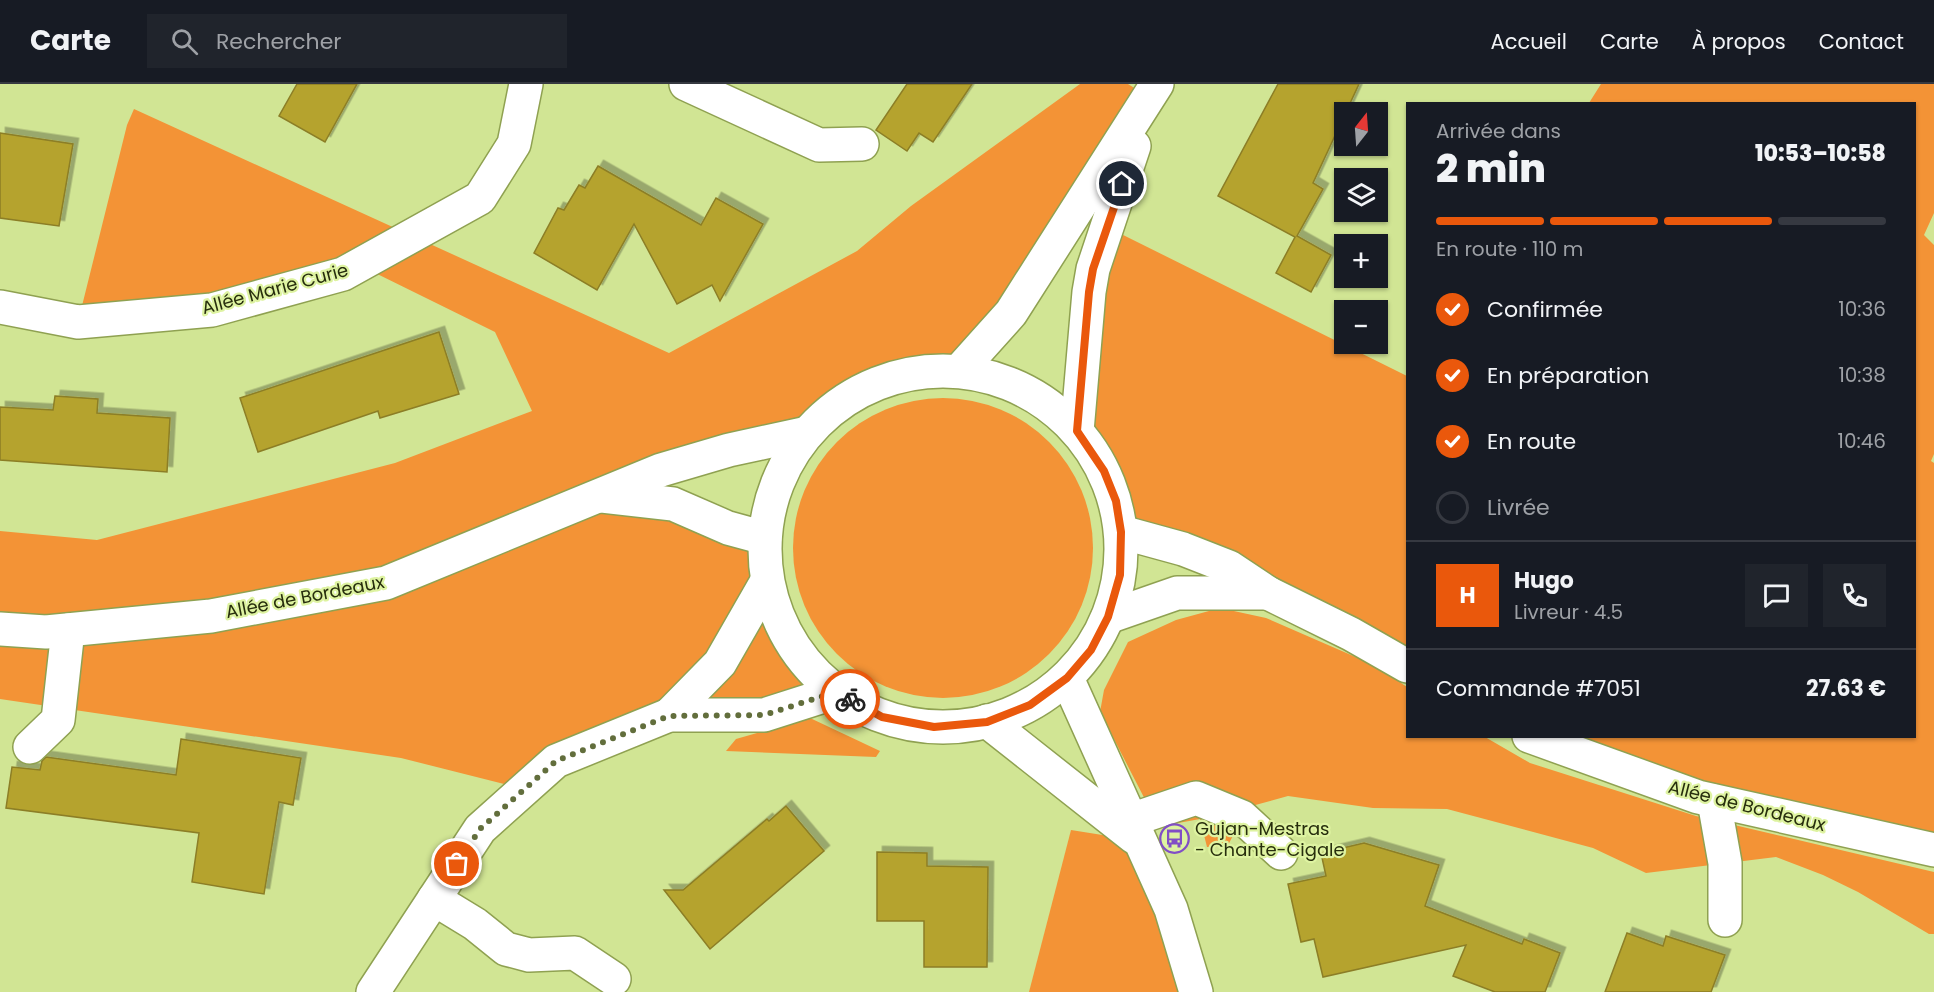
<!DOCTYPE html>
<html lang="fr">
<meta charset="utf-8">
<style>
body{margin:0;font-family:Poppins,sans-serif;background:#20242c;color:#f1f3f6;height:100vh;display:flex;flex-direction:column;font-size:22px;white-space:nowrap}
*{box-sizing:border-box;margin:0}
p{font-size:20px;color:#9ea1a6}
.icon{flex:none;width:33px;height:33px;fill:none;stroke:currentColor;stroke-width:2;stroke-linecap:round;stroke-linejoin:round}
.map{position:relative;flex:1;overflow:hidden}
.sheet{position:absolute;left:1406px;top:18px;width:510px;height:636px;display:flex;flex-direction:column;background:#171b24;border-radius:0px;box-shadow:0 2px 4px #0004}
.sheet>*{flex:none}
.needle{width:39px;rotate:17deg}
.buttons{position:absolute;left:1334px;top:18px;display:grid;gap:12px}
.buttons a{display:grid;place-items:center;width:54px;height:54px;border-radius:0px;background:#171b24;box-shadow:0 2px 4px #0004;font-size:30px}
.pin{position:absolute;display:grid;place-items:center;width:51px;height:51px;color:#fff;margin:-26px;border:3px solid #fff;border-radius:50%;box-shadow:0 2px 6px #0007}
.courier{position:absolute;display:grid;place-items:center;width:60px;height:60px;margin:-30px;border:4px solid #ea580c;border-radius:50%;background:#fff;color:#222;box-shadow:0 2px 8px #0007}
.headline em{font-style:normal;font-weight:800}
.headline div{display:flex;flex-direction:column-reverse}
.headline{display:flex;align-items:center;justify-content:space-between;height:102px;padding:0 30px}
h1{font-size:39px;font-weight:800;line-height:45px}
.bar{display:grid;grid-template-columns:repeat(4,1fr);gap:9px 6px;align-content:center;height:72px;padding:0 30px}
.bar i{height:8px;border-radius:4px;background:#363941}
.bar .active{background:#ea580c}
.bar p{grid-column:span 4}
.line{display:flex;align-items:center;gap:15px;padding:0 30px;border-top:2px solid #363941}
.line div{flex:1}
.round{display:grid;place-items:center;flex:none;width:63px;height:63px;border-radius:0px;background:#20242c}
ol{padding:0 30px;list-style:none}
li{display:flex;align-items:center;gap:18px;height:66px}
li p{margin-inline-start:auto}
li .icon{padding:6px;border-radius:50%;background:#ea580c;color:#fff;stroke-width:4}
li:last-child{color:#9ea1a6}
li i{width:33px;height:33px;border:3px solid #363941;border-radius:50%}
header{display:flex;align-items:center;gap:36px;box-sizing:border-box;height:84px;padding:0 30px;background:#171b24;border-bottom:2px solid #363941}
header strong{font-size:28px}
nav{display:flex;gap:33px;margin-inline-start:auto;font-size:21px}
.search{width:420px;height:54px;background:#20242c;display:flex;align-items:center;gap:15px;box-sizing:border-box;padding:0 21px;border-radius:0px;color:#9ea1a6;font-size:22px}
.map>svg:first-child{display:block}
.green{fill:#f39336}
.building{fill:#b5a32e;stroke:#8c7e26;stroke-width:1.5;filter:url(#shadow)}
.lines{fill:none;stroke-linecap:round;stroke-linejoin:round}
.minor-casing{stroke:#8fa151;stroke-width:36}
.major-casing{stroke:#8fa151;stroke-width:36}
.minor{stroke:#fff;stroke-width:33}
.major{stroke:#fff;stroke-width:33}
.done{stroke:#626e3c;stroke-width:6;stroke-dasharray:0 10.8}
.route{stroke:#ea580c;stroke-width:8}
.labels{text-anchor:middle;stroke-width:4.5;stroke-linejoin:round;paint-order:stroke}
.street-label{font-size:18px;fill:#272e0d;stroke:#def3a1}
.poi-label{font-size:18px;fill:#272e0d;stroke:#def3a1;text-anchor:start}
</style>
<header>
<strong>Carte</strong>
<div class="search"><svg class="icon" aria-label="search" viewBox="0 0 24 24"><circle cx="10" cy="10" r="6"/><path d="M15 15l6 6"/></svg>Rechercher</div>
<nav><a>Accueil</a><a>Carte</a><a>À propos</a><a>Contact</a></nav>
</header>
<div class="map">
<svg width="1934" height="908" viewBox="0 0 1934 908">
<defs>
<filter id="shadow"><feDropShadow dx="5.5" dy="-5.5" stdDeviation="0" flood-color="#0004"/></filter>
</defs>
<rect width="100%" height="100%" fill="#d1e594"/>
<!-- green -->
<g class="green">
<path d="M1080,0h48l22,14 -109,170 -96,102 -44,5 -40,15 -54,43 -211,62 169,43c3,72 18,104 71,154l-167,23 -145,74 -123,-31 -401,-59v-168l97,9 298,-77 137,-52 -37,-79 -136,-67 -281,57 49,-197 7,-16 535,244 188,-102 54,-45z"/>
<polygon points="1601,0 1934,0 1934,129 1924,151 1934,161 1934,370 1931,377 1934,379 1934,766 1529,653 1914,652 1914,20 1589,19"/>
<path d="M1107,143l300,149v290l-286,-134c-8,-44 -19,-64 -44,-101z"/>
<circle cx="943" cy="464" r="150"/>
<polygon points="1220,524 1266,534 1374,581 1407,603 1407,652 1485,653 1530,679 1696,732 1934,788 1934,850 1929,850 1858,808 1823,791 1776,773 1646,789 1593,764 1447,725 1373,724 1288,712 1248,723 1227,763 1207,763 1200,735 1162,742 1152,729 1100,628 1104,606 1128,558 1176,536"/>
<polygon points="810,634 880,667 876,673 726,667 736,655"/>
<polygon points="1071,746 1140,757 1196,908 1029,908"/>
</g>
<!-- building -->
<g class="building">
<polygon points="297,0 357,0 325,58 279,32"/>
<polygon points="907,0 972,0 933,58 919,49 907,67 876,46"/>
<polygon points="1278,0 1359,0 1313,99 1323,105 1297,152 1331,171 1311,208 1276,189 1295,153 1218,112"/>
<polygon points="0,49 73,60 59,142 0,134"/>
<polygon points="598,82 701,141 716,114 763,140 720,217 712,201 677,220 634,140 597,206 534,169 558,124 564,126 579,101 585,104"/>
<polygon points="439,248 459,310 380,334 378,327 258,368 240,314"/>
<polygon points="55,312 98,315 97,329 170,334 167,388 0,376 0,323 53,326"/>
<polygon points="181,655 301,674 293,721 279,718 264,810 192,798 199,749 6,724 12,683 40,686 42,677 46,673 176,691"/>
<polygon points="786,722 824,767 710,865 664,806 683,806 767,735 769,737"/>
<polygon points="1364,759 1439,781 1425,822 1522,860 1524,855 1560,869 1545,908 1495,908 1453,892 1466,861 1323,893 1314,855 1301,858 1288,800 1326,792 1321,769"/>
<polygon points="877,768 927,769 927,782 988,783 987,883 924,883 924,837 877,837"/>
<polygon points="1627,849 1663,862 1666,852 1725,871 1711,908 1605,908"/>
</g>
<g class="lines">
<defs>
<g id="minor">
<polyline points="686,0 819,61 862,60"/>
<polyline points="0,223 78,238 212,226 343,190 480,114 514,60 526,0"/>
<polyline points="959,287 1011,229 1157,0"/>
<polyline points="1077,347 1089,208 1093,185 1134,62"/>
<polyline points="1067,594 1171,825 1196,908"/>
<polyline points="669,631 720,579 767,497"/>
<polyline points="987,637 1134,753"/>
<polyline points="30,663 58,636 68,546"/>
<polyline points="1714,717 1725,779 1725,836"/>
<polyline points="1131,736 1196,714 1242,733 1281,769"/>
<polyline points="434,815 475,840 506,865 529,871 575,869 614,895"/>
<polyline points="373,908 480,745 556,677 669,631 764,631 836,608"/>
</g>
<g id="major">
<circle cx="943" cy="465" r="178"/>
<polyline points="602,412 673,420 728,444 765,454"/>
<polyline points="1121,448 1183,465 1229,483 1268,509 1351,550 1407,582"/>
<polyline points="1108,533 1177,509 1268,509"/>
<polyline points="0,545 46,548 211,532 386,499 661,386 729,366 807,349"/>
<polyline points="1529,652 1698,713 1934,766"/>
</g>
</defs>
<!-- minor casing -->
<use href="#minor" class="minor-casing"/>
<!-- major casing -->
<use href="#major" class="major-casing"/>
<!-- minor -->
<use href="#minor" class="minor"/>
<!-- major -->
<use href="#major" class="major"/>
</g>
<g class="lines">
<!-- done -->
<polyline class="done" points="457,780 480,745 556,677 669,632 764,631 836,608 850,615"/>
<!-- route -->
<polyline class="route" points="850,615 882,633 934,643 987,638 1030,621 1067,594 1091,566 1108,533 1120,491 1121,448 1116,417 1104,387 1077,347 1089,208 1093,185 1122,100"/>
</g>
<!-- icons -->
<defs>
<symbol id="bus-ring" viewBox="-11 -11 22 22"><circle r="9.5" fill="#def3a1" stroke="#814ec6" stroke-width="1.5"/><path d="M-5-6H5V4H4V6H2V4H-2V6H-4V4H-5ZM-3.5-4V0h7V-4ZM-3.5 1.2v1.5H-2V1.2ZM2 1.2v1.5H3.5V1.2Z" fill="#814ec6"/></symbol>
</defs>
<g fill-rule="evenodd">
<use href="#bus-ring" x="1158" y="738" width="33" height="33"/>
</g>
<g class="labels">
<!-- street labels -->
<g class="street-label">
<text transform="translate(275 205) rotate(-15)" y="6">Allée Marie Curie</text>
<text transform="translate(305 513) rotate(-11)" y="6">Allée de Bordeaux</text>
<text transform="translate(1747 722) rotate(14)" y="6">Allée de Bordeaux</text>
</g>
<!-- poi labels -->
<g class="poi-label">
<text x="1195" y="751">Gujan-Mestras<tspan x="1195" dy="21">- Chante-Cigale</tspan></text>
</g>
</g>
</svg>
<div class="buttons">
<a><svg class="needle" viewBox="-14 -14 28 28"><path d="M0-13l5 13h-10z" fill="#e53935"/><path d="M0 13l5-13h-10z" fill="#9ea1a6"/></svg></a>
<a><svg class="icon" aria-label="layers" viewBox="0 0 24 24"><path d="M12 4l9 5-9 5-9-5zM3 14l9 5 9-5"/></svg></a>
<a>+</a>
<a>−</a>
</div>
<div class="pin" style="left:457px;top:780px;background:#ea580c"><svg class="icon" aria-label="bag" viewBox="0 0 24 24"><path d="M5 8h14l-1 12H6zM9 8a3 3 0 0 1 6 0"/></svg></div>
<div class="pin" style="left:1122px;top:100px;background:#1f2937"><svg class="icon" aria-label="home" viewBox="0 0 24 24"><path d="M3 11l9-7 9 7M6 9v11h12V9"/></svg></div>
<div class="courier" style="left:850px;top:615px"><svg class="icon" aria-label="bike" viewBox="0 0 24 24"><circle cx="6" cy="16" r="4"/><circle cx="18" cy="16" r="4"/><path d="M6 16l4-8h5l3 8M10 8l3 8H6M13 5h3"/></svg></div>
<section class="sheet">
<div class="headline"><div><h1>2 min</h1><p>Arrivée dans</p></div><em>10:53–10:58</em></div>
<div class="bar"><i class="active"></i><i class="active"></i><i class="active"></i><i></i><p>En route · 110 m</p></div>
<ol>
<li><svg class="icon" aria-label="check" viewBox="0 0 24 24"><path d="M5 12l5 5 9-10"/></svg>Confirmée<p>10:36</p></li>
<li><svg class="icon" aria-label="check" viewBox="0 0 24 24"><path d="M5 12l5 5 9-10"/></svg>En préparation<p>10:38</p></li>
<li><svg class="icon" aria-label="check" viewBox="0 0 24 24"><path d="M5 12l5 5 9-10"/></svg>En route<p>10:46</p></li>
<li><i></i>Livrée</li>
</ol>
<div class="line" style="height:108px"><b class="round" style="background:#ea580c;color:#fff">H</b><div><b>Hugo</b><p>Livreur · 4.5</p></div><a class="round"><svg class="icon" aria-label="chat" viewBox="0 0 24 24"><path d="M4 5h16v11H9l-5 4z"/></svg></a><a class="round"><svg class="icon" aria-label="phone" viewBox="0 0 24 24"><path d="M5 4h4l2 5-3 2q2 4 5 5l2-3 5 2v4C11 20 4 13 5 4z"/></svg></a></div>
<div class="line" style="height:78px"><div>Commande #7051</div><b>27.63 €</b></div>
</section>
</div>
